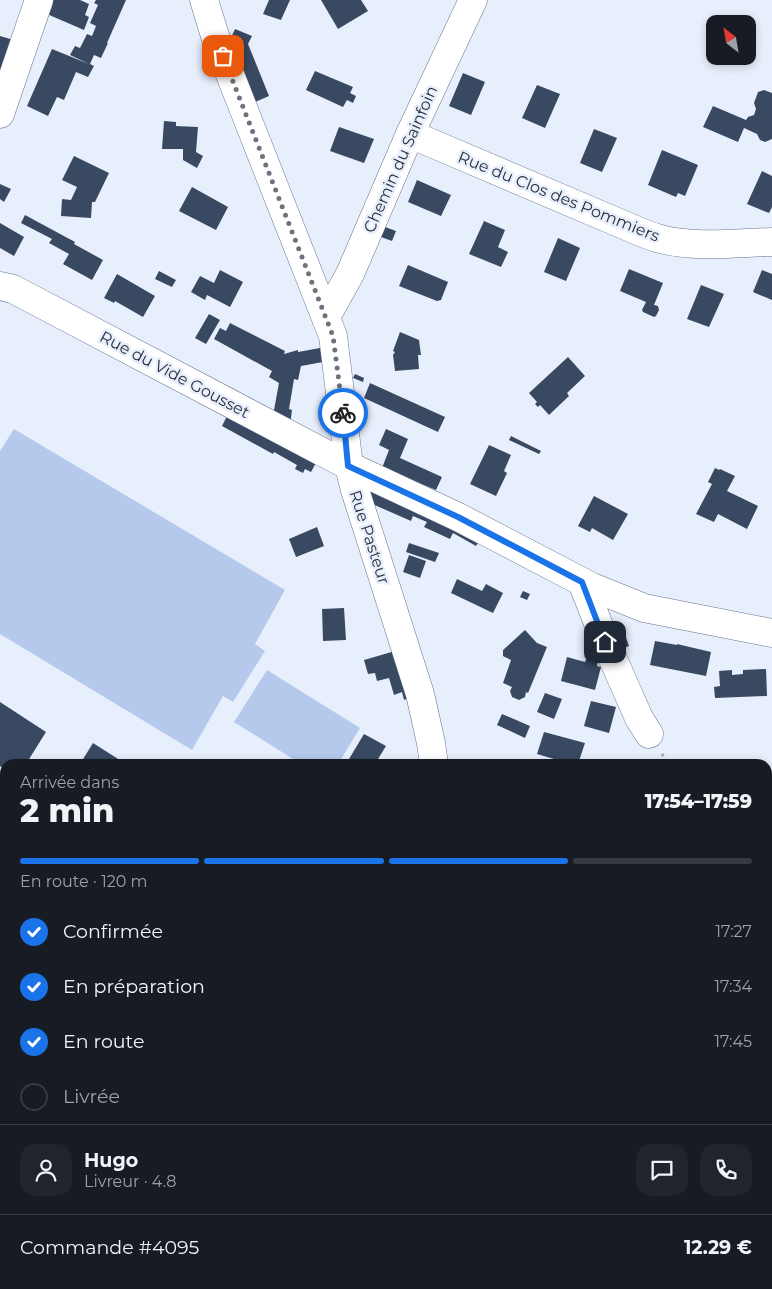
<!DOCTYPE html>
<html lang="fr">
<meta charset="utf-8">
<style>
body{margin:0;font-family:Montserrat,sans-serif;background:#20242c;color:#f1f3f6;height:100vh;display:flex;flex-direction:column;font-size:19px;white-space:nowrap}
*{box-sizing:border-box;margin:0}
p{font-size:16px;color:#9ea1a6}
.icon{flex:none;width:28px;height:28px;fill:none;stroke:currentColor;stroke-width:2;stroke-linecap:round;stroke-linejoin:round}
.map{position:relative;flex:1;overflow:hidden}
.drawer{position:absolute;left:0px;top:759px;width:772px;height:531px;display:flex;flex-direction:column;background:#171b24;border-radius:15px 15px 0 0;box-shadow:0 2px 8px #0003}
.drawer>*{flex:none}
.needle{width:32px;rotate:329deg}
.tools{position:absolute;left:706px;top:15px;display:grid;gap:10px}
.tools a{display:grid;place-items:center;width:50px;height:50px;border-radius:10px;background:#171b24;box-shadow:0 2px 8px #0003;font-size:25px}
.pin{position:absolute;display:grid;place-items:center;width:42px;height:42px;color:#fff;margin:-21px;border-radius:10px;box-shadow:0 2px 8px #0006}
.courier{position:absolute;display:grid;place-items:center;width:50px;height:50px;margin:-25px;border:4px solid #1a73e8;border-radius:50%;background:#fff;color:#222;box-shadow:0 1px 6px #0007}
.headline em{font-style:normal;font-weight:800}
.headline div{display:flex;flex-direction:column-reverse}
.headline{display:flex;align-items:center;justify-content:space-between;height:85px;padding:0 20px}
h1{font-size:32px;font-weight:800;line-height:38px}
.bar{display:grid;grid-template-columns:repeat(4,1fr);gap:8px 5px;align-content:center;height:60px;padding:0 20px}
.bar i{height:6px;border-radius:4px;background:#363941}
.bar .current{background:#1a73e8}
.bar p{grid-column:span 4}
.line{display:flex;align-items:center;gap:12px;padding:0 20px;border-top:1px solid #363941}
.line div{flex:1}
.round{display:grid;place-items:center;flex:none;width:52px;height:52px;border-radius:15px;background:#20242c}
ol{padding:0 20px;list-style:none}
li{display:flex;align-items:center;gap:15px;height:55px}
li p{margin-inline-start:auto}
li .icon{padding:5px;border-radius:50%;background:#1a73e8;color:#fff;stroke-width:4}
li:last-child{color:#9ea1a6}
li i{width:28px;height:28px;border:2px solid #363941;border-radius:50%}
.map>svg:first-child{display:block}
.green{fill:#b4c9ec}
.building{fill:#394962}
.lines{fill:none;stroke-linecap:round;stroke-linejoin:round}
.minor-casing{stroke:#657591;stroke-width:29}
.path{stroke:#a2a9b6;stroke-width:3;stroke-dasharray:2.5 4;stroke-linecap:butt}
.minor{stroke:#fff;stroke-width:28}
.done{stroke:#6c737f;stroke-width:5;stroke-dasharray:0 9}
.route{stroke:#1a73e8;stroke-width:6}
.labels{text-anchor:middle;stroke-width:5;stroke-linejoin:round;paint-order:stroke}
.street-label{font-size:16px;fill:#29303c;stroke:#e8effc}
</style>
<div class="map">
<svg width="772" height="1289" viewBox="0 0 772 1289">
<rect width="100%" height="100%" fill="#e8effc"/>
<!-- green -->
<g class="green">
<polygon points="14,429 285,590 255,644 265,651 233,702 223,696 192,750 0,634 0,451"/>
<polygon points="267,670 360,728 338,764 301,764 234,722"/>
</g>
<!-- building -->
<g class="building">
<polygon points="44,0 80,0 89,4 85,15 89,17 84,30 40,11"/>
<polygon points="96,0 126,0 107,43 108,43 101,58 94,55 90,64 94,66 88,77 76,72 64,100 57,97 48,116 27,106 52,49 89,64 70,55 75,46 80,48 87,34 92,36 96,26 90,23 98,5 94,3"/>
<polygon points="269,0 290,0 281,20 263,14"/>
<polygon points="321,0 361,0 368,11 338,29"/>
<polygon points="235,29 252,36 248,44 269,96 253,103 229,42"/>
<polygon points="0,36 17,41 0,87"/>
<polygon points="315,71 353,87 350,93 356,96 353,103 347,100 343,107 306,90"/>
<polygon points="463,73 485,82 471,115 449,106"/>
<polygon points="537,85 560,94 545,128 522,118"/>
<polygon points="764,90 772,93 772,139 765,142 760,140 757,134 744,128 738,142 703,127 713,106 746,120 748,117 754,115 756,109 754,103 758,92"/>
<polygon points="164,121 176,122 176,126 198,127 196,152 203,156 197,168 183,160 183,149 162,149"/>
<polygon points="339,127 374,139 364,163 330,151"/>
<polygon points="594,129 617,138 602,172 580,163"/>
<polygon points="662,150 698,165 685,196 678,193 676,197 648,185"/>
<polygon points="74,156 109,173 95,202 92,202 91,218 61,216 62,199 71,200 77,187 62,180"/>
<polygon points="762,171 772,176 772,207 769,213 747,204"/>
<polygon points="417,180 451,195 441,216 408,202"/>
<polygon points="0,184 11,189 4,202 0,199"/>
<polygon points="192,187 228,207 216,230 179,211"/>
<polygon points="25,215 75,242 74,244 103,260 92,280 63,264 69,254 49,243 52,239 21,223"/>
<polygon points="484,221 505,230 498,247 508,252 501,267 469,254"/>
<polygon points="0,223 24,237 14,256 0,248"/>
<polygon points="385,227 396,231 392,241 381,237"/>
<polygon points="558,238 580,248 566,281 544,272"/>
<polygon points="408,265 448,282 441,300 437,301 399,286"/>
<polygon points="629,269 663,283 654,305 658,306 659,310 656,316 654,317 643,312 642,310 646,302 620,291"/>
<polygon points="220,270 243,282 230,307 207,295 205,300 191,292 200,276 214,283"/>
<polygon points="762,270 772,274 772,300 753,292"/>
<polygon points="159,271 176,280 172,287 155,279"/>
<polygon points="117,274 155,296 143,317 115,301 114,303 104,298"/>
<polygon points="701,285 724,294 709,327 687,319"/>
<polygon points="209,314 220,320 206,344 195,338"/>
<polygon points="230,323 285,351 284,354 298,350 298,352 320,348 323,362 301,366 298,380 294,379 289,409 292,410 290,425 272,421 279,383 269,377 272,371 214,339 220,328 226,331"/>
<polygon points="400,332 419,340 421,355 418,355 419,369 395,371 393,355 395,352 393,351"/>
<polygon points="568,357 585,376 567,393 569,396 549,415 540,405 538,407 535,404 537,402 529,393"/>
<polygon points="355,374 364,378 363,382 353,378"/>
<polygon points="370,383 445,417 438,432 364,398"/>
<polygon points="230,410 319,457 311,472 305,469 303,473 295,469 297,465 274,452 273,454 222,426"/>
<polygon points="386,429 408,439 400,458 442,477 436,490 382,468 389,450 379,445"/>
<polygon points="511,436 541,451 539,454 509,440"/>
<polygon points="489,445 511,455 504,471 507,473 496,496 470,484"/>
<polygon points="715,468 719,470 720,469 735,476 727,491 758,506 747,529 718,514 714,522 696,514 712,484 708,482"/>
<polygon points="366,486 479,541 476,546 453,533 450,539 424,527 427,522 413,516 411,521 370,503"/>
<polygon points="594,496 628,514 613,540 592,528 590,532 578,526"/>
<polygon points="317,527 324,546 296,557 289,539"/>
<polygon points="409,543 439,553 435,562 406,552"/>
<polygon points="409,555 426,561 420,578 403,572"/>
<polygon points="457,579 482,591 486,584 503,593 493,613 451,593"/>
<polygon points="523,591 530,594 527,600 520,597"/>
<polygon points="344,608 346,640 323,641 322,609"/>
<polygon points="623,629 629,646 620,650 614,634"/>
<polygon points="525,630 537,643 547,647 528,693 526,692 525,697 519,700 512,697 510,691 512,687 503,683 511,660 503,656 503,650"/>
<polygon points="655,641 677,645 677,644 711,652 706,676 650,665"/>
<polygon points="395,651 408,698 404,700 402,692 394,695 389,678 377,681 375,673 368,674 364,660"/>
<polygon points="588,653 599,656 597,666 601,667 595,690 561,681 567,657 585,662"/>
<polygon points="766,669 767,696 715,698 714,687 720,686 719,671 732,670 732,675 743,674 743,670"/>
<polygon points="545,693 562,699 554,719 537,712"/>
<polygon points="591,701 616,707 609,733 584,726"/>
<polygon points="0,702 46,732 26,764 5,764 5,770 0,766"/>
<polygon points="502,714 530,726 525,738 497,725"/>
<polygon points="544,732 585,743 578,764 571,764 537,754"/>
<polygon points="364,734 386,746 375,764 346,764"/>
<polygon points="93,743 126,764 80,764"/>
<polygon points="772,805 772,831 768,834 768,807"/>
<polygon points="5,901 5,924 0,921 0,910"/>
<polygon points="0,991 5,995 5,1015 1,1012 2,1011 0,1008"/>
<polygon points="5,1021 5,1038 0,1033 0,1027"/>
<polygon points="768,1072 772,1073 772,1108 768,1107"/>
<polygon points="0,1153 5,1157 5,1160 0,1167"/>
<polygon points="193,1285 238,1285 236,1289 199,1289"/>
<polygon points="389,1285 405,1285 403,1289 388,1289"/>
<polygon points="442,1285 498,1285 502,1286 502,1289 441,1289"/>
</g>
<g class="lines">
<defs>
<g id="minor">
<polyline points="204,0 216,39 333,336 349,466 355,490 420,694 431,743 434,764"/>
<polyline points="0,114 39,0"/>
<path d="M410,134l221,94c9,4 19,8 29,11 36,9 75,4 112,3"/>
<polyline points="0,286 13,289 349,466 458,517 592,587 644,608 772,633"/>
<polyline points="326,317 350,274 410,134 473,0"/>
<polyline points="582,582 605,641 639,718 649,734"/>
<polyline points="0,968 5,973"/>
<polyline points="0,1225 5,1229"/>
<polyline points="74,1285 79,1289"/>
<polyline points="551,1285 568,1289"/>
<polyline points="419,1289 421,1285"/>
</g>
</defs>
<!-- minor casing -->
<use href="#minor" class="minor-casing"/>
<!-- path -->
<g class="path">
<polyline points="662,754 669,764"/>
<polyline points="768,922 772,931"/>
</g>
<!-- minor -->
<use href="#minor" class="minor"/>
</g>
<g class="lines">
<!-- done -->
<polyline class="done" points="223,56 333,336 343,413"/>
<!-- route -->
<polyline class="route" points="343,413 348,466 458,517 582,582 605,642"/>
</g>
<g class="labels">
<!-- street labels -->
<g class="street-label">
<text transform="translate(400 159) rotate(-66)" y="6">Chemin du Sainfoin</text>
<text transform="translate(559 196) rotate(22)" y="6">Rue du Clos des Pommiers</text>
<text transform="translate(175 374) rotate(28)" y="6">Rue du Vide Gousset</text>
<text transform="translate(370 537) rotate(72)" y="6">Rue Pasteur</text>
</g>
</g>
</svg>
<div class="tools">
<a><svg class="needle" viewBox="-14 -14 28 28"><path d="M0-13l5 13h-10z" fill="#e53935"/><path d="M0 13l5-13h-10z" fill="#9ea1a6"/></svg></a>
</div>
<div class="pin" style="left:223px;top:56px;background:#ea580c"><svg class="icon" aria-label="bag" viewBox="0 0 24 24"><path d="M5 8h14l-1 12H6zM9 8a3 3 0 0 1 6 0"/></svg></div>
<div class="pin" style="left:605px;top:642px;background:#1f2937"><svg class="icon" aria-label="home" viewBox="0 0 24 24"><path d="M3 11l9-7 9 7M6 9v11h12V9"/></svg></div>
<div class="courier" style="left:343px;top:413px"><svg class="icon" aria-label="bike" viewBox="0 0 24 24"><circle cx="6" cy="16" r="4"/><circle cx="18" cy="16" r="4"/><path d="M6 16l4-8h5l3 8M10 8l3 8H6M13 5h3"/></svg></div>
<section class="drawer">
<div class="headline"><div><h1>2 min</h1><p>Arrivée dans</p></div><em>17:54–17:59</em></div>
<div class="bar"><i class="current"></i><i class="current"></i><i class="current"></i><i></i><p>En route · 120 m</p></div>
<ol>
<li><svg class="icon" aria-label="check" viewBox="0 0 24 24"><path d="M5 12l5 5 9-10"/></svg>Confirmée<p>17:27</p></li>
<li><svg class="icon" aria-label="check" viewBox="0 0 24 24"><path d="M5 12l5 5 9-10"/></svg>En préparation<p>17:34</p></li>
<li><svg class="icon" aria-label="check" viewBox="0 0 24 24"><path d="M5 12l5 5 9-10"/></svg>En route<p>17:45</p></li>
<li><i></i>Livrée</li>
</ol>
<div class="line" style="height:90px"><a class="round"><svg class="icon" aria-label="person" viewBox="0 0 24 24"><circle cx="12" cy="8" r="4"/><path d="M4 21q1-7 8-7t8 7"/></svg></a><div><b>Hugo</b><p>Livreur · 4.8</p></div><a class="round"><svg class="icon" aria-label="chat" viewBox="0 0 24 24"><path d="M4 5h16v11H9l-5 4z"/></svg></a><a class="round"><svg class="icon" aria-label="phone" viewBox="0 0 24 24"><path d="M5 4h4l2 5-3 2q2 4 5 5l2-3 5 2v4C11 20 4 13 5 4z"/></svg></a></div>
<div class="line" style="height:65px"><div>Commande #4095</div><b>12.29 €</b></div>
</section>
</div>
